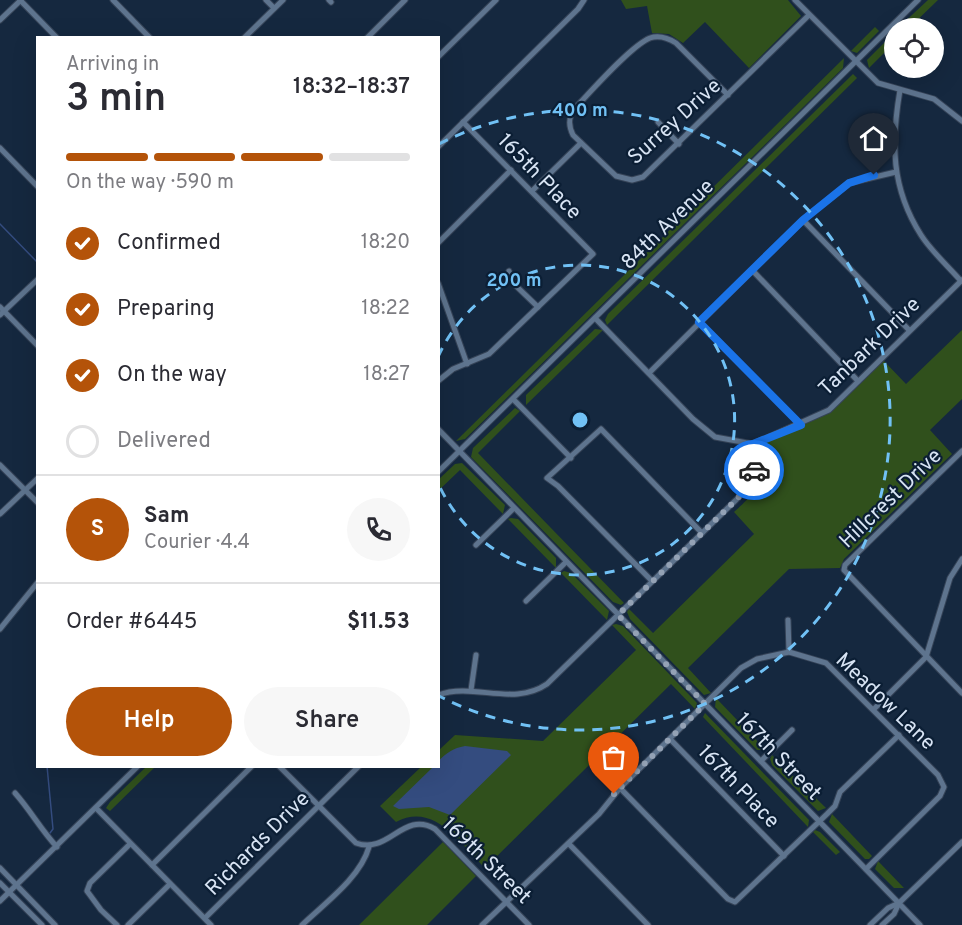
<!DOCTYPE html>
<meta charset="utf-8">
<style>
body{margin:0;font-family:Overpass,sans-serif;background:#f7f7f7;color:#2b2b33;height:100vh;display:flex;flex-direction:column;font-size:22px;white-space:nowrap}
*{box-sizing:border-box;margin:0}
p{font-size:20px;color:#7c7c81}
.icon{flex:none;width:33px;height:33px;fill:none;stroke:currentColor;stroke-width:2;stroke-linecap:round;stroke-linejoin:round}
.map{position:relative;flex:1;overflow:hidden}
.details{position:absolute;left:36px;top:36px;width:404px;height:732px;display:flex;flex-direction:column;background:#fff;border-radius:0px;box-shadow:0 6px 24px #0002}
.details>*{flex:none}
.tools{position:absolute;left:884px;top:18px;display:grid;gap:12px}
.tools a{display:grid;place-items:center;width:60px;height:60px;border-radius:50%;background:#fff;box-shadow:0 6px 24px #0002;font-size:30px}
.pin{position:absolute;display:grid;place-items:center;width:51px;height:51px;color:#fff;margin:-62px -26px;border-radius:50% 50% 50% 0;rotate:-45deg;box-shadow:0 0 6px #0007}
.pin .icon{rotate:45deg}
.courier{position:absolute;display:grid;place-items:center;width:60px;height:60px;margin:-30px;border:4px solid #1a73e8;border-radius:50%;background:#fff;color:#222;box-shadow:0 2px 8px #0007}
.head em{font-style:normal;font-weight:600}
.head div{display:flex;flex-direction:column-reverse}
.head{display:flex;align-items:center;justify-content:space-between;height:102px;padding:0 30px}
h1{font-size:39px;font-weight:600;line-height:45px}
.bar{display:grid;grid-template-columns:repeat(4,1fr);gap:9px 6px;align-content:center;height:72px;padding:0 30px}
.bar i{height:8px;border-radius:4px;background:#e1e1e2}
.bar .active{background:#b45309}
.bar p{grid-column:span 4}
.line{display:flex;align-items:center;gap:15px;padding:0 30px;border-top:2px solid #e1e1e2}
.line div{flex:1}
.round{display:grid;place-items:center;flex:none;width:63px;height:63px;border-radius:32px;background:#f7f7f7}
ol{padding:0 30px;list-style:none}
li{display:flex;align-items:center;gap:18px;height:66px}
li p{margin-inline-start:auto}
li .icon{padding:6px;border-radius:50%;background:#b45309;color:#fff;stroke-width:4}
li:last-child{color:#7c7c81}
li i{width:33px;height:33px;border:3px solid #e1e1e2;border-radius:50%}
.cta{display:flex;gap:12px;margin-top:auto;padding:12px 30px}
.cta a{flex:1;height:69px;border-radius:36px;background:#b45309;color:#fff;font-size:24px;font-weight:600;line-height:69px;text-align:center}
.cta a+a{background:#f7f7f7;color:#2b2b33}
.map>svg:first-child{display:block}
.green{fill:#30501c}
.water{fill:#344c7f}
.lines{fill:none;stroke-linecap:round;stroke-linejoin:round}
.stream{stroke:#344c7f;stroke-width:1.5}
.minor-casing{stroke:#354357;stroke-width:7}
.minor{stroke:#5e748e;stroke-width:5}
.done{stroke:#94a2b5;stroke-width:6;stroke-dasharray:0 10.8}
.route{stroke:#1a73e8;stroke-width:8}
.ring{fill:none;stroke:#71c1f5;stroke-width:3;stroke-dasharray:10 8}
.labels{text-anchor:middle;stroke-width:4.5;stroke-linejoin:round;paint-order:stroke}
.street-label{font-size:21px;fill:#d8e4f4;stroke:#0b1e34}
.centre{fill:#71c1f5;stroke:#0b1e34;stroke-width:3}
.ring-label{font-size:18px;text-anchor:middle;font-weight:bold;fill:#71c1f5;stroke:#0b1e34;stroke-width:4.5;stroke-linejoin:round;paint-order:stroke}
</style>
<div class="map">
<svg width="962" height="925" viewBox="0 0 962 925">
<rect width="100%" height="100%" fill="#15283f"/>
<!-- green -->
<g class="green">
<polygon points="621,0 788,0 801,16 749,68 705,22 683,43 669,34 652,33 647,6 626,9"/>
<polygon points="928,0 938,0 909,28 898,28"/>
<polygon points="875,27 879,31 857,53 851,51"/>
<polygon points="894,33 894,43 869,68 867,60"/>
<polygon points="844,58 843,68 465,439 456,441"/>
<polygon points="853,74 857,78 607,325 605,320 608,314"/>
<polygon points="595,329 603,330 526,405 526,395"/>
<path d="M962,330v69l-32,31 22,24 -108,105 -4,9 -51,1 -101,99 23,25 -7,2 -74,-76 -3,-7 2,-3 24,24 101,-99 -20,-22c10,-9 27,-24 27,-39 0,-9 -5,-18 -2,-28l66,-31 58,-54 23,24z"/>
<polygon points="515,408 520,411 478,453 624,603 621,605 613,602 471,457 473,448"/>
<polygon points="462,463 505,505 503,514 460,470 438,491 438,480 455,464"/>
<polygon points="511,518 518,519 556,558 556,568 508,519"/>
<polygon points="564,571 571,573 609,611 607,620 561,573"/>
<path d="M616,624l7,2 74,77 -2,6 -24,-25 -186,184c-24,-24 -51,-67 -89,-46l-16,-16 41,-39 17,-1v-15l17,-16 88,6 93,-91 -24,-25z"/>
<polygon points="716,698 766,750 757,750 715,707"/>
<polygon points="705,713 809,820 808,827 703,717"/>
<polygon points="772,755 826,808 818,811 772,765 770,759"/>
<polygon points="146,767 155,767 110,811 106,808 110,802"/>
<polygon points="832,814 872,856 869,859 865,859 829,822"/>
<polygon points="815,830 820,832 840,852 836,855 813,832"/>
<polygon points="443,842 476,876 427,925 359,925"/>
<polygon points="878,861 904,888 894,888 875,869"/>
</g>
<!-- water -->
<path class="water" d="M465,746l42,5 4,4 -61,60 -21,-8 -30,2 -6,-3 40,-39 5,-1v-5c9,-8 15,-13 27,-15z"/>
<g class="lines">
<!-- stream -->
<g class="stream">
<polyline points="0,224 38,263"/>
<polyline points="47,766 53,829 50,833"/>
</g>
<defs>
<g id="minor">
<polyline points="20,0 57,38"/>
<polyline points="113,0 150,38"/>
<polyline points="266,0 274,8"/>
<polyline points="329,0 331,2"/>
<polyline points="795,0 878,83 934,99 962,121"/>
<polyline points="0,20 21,0"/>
<polyline points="244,38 283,0"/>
<polyline points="367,38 405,0"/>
<polyline points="438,57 496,0"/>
<path d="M900,90c-9,53 -9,98 21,145 10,16 27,31 40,46"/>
<path d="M728,95l-52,-52c-8,-5 -17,-8 -26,-5 -18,7 -57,51 -72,67 -9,9 -11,18 -5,30l43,41 16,4 11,-3 166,-162"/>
<polyline points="658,122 679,144"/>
<polyline points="438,147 578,9 584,0"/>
<polyline points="0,148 38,187"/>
<polyline points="532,191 581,143"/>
<polyline points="803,220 909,330"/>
<polyline points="438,243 511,170"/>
<polyline points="509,271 513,283 538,307"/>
<polyline points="753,271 858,381"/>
<polyline points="438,283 467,364"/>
<polyline points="0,307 38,346"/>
<polyline points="0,315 38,279"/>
<polyline points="595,318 693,419 715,437 753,444 829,410 962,280"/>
<polyline points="699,322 801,425"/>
<polyline points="649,373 803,220 849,183 896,172"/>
<polyline points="438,381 453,369 489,354 593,254 463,122"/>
<polyline points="513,399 571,458"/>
<polyline points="438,429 920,925"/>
<polyline points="962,451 845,565 844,570 962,693"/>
<polyline points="0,465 38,503"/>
<polyline points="438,472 918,0"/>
<polyline points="0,514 38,478"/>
<polyline points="476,545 514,508"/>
<polyline points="652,581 558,486 547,478 601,429 702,533"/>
<polyline points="526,601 566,562"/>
<polyline points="788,620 789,652"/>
<polyline points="0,629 38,582"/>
<polyline points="471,690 476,655"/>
<path d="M438,695c36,-13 75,12 109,-11l191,-186 15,-24v-30"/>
<polyline points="874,709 926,657 950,578 962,559"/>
<polyline points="670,739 784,856"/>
<polyline points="761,761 792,730"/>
<path d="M279,766l77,77c33,12 47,-33 79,-14l94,96"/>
<polyline points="620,788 728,899 735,902 827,814 835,806 840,792 899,735"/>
<path d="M15,793c16,18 26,37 42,54"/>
<polyline points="96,808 211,925"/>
<polyline points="569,844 648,925"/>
<polyline points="152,865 252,766"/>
<polyline points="0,868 55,925"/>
<polyline points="0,883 42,925"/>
<polyline points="0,901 138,766"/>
<polyline points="205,918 359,766"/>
<polyline points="117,925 101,910 87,891 90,883 130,844"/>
<polyline points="128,925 170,884"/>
<path d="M302,925c23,-22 58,-47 67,-78"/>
<polyline points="482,925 599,814 620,788 741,668 757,659 789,652 826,663 938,775 944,787 940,796 866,869"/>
<polyline points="870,925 888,908 899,903 962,842"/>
<polyline points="882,925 894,914 899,903"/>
</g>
</defs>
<!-- minor casing -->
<use href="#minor" class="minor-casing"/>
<!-- minor -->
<use href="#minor" class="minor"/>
</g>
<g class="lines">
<!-- done -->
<polyline class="done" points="614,794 705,704 618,615 738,498 750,482 754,470"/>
<!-- route -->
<polyline class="route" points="754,470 753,444 801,425 699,322 803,220 849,183 874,175"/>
</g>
<!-- distance rings -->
<g class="ring">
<path d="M438 357A155 155 0 1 1 438 483"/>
<path d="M439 144A310 310 0 1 1 439 696"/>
</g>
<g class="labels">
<!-- street labels -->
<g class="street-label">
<text transform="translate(674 121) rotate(-42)" y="7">Surrey Drive</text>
<text transform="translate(540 176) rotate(46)" y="7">165th Place</text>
<text transform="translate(667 224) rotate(-44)" y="7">84th Avenue</text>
<text transform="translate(869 346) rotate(-44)" y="7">Tanbark Drive</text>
<text transform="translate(890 498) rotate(-44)" y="7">Hillcrest Drive</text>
<text transform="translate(886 701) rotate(44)" y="7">Meadow Lane</text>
<text transform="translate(779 756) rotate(46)" y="7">167th Street</text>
<text transform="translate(739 786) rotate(46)" y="7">167th Place</text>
<text transform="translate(257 843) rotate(-45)" y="7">Richards Drive</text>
<text transform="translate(487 860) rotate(44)" y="7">169th Street</text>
</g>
</g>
<circle cx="580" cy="420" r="9" class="centre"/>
<g class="ring-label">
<text x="580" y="116">400 m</text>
<text x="514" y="286">200 m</text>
</g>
</svg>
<div class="tools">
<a><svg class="icon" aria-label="locate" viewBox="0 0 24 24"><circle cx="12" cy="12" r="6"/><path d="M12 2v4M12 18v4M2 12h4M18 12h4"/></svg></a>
</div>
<div class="pin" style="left:614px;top:794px;background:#ea580c"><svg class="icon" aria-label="bag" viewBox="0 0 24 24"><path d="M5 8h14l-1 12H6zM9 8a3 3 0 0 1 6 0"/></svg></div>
<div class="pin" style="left:874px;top:175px;background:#1f2937"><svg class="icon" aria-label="home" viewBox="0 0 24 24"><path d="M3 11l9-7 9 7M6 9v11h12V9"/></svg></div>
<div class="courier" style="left:754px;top:470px"><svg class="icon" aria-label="car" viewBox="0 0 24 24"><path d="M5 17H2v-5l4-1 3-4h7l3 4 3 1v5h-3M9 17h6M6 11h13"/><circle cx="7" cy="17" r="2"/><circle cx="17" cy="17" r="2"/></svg></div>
<section class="details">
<div class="head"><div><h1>3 min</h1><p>Arriving in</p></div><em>18:32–18:37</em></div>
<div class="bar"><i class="active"></i><i class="active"></i><i class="active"></i><i></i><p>On the way · 590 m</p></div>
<ol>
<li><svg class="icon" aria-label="check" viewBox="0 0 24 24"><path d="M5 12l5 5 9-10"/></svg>Confirmed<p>18:20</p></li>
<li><svg class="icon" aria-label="check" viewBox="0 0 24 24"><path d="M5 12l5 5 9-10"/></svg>Preparing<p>18:22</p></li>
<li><svg class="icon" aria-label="check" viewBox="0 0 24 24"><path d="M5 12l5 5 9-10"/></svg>On the way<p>18:27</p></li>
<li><i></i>Delivered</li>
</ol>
<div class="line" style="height:108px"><b class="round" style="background:#b45309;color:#fff">S</b><div><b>Sam</b><p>Courier · 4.4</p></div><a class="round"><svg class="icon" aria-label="phone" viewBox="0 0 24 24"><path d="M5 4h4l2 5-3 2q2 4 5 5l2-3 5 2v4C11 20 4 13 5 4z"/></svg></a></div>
<div class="line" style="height:78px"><div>Order #6445</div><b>$11.53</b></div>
<div class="cta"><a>Help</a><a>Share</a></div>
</section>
</div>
